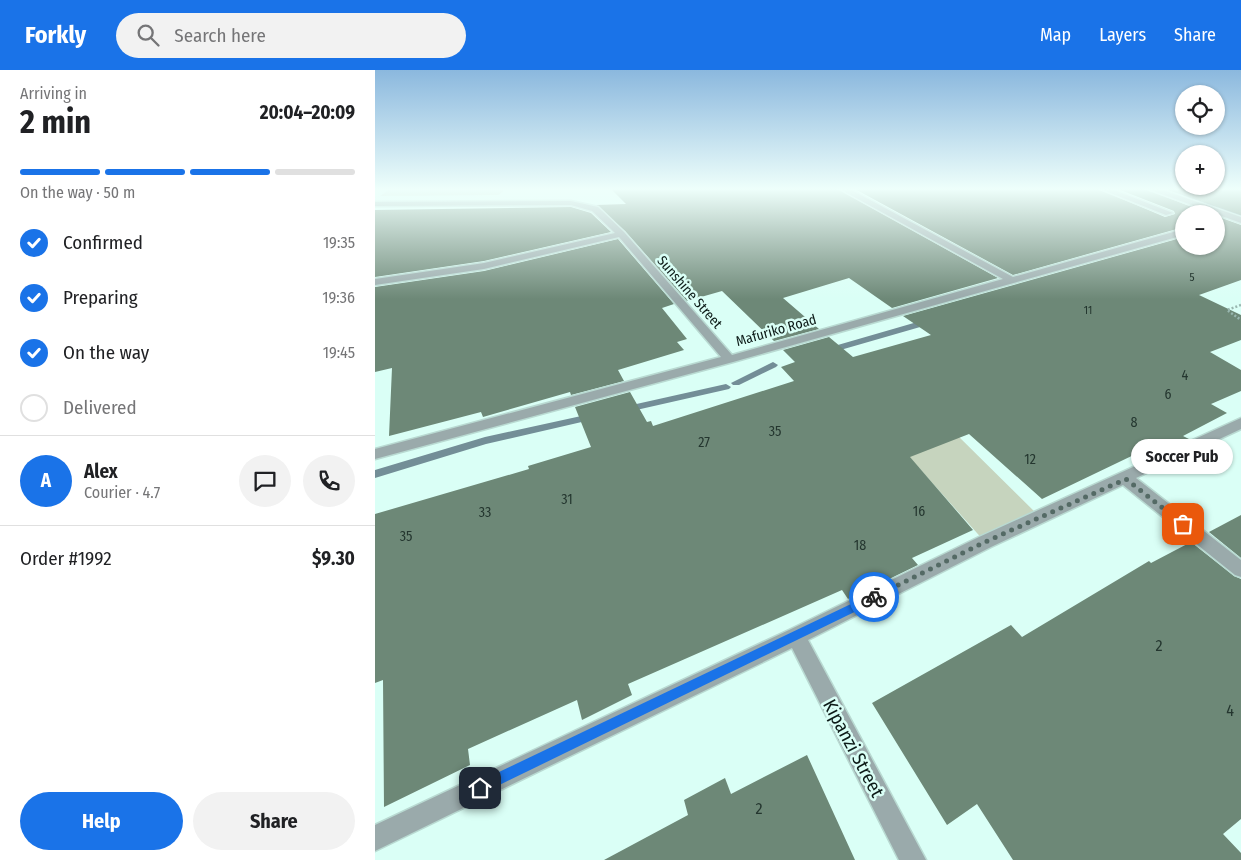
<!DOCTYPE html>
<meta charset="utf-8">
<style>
body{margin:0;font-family:"Fira Sans Condensed",sans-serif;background:#f2f2f2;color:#202124;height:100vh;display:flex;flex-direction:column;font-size:19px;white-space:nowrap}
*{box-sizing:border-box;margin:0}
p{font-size:16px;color:#757577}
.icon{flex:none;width:28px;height:28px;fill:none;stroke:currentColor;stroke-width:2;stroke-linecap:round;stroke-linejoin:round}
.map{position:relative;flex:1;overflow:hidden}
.side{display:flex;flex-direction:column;background:#fff;width:375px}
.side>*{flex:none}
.tools{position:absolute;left:800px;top:15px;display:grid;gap:10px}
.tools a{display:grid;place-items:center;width:50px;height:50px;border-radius:50%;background:#fff;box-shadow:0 1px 4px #0004;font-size:25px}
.pin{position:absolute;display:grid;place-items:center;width:42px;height:42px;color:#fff;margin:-21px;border-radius:10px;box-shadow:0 2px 8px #0006}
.courier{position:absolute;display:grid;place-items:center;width:50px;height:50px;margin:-25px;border:4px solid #1a73e8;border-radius:50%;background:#fff;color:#222;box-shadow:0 1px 6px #0007}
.bubble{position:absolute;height:35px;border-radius:18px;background:#fff;box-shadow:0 1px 4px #0004;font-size:16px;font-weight:700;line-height:35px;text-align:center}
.overview em{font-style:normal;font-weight:700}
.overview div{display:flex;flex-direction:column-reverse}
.overview{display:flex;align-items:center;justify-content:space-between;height:85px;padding:0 20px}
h1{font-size:32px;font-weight:700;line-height:38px}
.bar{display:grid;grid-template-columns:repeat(4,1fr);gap:8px 5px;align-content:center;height:60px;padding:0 20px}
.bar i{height:6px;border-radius:4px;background:#e0e0e0}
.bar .selected{background:#1a73e8}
.bar p{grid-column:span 4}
.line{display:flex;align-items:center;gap:12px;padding:0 20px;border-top:1px solid #e0e0e0}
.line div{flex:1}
.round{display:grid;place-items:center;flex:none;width:52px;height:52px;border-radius:26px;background:#f2f2f2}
ol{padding:0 20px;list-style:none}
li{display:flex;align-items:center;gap:15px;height:55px}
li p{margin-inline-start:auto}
li .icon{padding:5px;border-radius:50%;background:#1a73e8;color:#fff;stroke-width:4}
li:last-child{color:#757577}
li i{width:28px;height:28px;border:2px solid #e0e0e0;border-radius:50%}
.button{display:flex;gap:10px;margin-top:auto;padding:10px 20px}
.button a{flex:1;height:58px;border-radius:30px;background:#1a73e8;color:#fff;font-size:20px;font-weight:700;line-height:58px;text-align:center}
.button a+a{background:#f2f2f2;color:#202124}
header{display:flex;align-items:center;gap:30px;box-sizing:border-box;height:70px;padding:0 25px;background:#1a73e8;color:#fff}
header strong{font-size:24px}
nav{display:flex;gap:28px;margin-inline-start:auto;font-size:18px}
.search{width:350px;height:45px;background:#f2f2f2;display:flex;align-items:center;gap:12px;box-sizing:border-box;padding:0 18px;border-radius:28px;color:#757577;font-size:19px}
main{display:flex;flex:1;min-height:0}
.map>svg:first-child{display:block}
.green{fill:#c6d4be}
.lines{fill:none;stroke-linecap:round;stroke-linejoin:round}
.stream{fill:#738e97;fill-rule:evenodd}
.building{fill:#6d8877}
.minor-casing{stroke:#b9dad2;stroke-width:3}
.path{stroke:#99b7b0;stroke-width:2.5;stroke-dasharray:2 2;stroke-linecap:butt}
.minor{fill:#9aaaab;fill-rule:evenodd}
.route{fill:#1a73e8}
.done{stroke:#546a65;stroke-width:5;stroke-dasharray:0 9}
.labels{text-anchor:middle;stroke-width:5;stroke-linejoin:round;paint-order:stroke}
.far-number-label{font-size:11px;fill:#24362f}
.far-street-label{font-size:14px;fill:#0c1a17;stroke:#dafff6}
.number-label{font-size:14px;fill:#24362f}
.near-number-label{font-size:16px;fill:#24362f}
.near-street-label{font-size:19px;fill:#0c1a17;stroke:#dafff6}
</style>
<header>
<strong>Forkly</strong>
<div class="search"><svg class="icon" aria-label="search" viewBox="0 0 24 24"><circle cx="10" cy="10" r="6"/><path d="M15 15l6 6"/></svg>Search here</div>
<nav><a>Map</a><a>Layers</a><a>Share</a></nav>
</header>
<main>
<section class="side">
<div class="overview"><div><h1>2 min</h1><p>Arriving in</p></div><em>20:04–20:09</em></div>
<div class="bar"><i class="selected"></i><i class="selected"></i><i class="selected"></i><i></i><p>On the way · 50 m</p></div>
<ol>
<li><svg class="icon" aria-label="check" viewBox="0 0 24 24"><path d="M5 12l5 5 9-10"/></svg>Confirmed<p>19:35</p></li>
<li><svg class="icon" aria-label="check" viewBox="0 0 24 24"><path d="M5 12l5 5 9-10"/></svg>Preparing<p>19:36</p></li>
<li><svg class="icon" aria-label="check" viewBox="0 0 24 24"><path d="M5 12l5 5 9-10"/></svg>On the way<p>19:45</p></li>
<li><i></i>Delivered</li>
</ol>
<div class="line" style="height:90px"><b class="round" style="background:#1a73e8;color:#fff">A</b><div><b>Alex</b><p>Courier · 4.7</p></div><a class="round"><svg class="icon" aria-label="chat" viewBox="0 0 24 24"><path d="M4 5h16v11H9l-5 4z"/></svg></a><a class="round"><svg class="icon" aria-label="phone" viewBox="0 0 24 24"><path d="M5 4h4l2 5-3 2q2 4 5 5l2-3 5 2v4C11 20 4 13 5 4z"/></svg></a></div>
<div class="line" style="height:65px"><div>Order #1992</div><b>$9.30</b></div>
<div class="button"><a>Help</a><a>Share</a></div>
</section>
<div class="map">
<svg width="866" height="790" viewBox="0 0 866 790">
<rect width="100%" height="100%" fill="#dafff6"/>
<!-- green -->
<g class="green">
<polygon points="15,119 15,118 130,119 124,125 5,126"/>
<polygon points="578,361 666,448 610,472 544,398 523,405 507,386"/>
</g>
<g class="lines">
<!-- stream -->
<g class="stream">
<polygon points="787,118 796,118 866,143 866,147"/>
<polygon points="556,248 560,251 559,253 455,283 452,284 448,281 449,279"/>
<polygon points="398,292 403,295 401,297 364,315 358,315 356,313"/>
<polygon points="351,314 356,317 354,319 248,343 243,340 248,337"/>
<polygon points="220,343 224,344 225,346 224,348 111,374 0,408 0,400 110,367"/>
</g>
</g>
<!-- building -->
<g class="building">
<polygon points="235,118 461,118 623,208 517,238 474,208 408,228 444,259 399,271 347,221 312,231 250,161 221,135 251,134"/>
<polygon points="478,118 721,118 790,147 800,144 799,141 740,118 768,118 835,144 809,144 809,157 638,205"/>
<polygon points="789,118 866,118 866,145"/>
<polygon points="196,137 216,143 236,162 109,191 0,207 0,140"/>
<polygon points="841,146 866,155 866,210 824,225 866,245 866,270 835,282 866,300 866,321 836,334 852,343 808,366 814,369 775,386 767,381 667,429 594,364 535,387 598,460 537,488 543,495 473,529 467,520 253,614 257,625 207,650 202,630 93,679 95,695 9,737 8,610 0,613 0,444 154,399 153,396 216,377 200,337 255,322 272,352 276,351 278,356 419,311 406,297 420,292 408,280 454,267 478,287 556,265 528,246 809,167 809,176 841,176"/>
<polygon points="243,169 299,234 287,238 312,269 302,272 309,280 243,300 249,311 196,325 195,322 108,347 106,342 14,366 17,298 0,302 0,217 109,201"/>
<polygon points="866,445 866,488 834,462"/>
<polygon points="816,472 859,506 866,509 866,749 848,764 866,783 866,790 638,790 602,734 572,755 497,633 636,555 647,567 774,491 776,493"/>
<polygon points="432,685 480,790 229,790 313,745 309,730 350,708 356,724"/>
</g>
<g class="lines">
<defs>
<g id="minor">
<polygon points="463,118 473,118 638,207 809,159 809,165 358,292 0,389 0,379 346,287 244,167 109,199 0,215 0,209 109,193 240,163 217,141 196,135 0,136 0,132 196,131 223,137 249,162 357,285 628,209"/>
<polygon points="723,118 734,118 798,143 791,145"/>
<polygon points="770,118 782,118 866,147 866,153"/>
<polygon points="866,348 866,359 761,408 866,490 866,507 860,505 748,415 616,477 433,570 551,790 524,790 417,578 0,781 0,755 414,560 604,467"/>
</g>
</defs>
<!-- minor casing -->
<use href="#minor" class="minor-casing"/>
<!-- path -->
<polyline class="path" points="866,235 852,240 866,250"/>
<!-- minor -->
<use href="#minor" class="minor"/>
</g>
<!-- sky -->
<linearGradient id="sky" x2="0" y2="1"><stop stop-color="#8bb8de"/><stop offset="0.52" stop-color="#eefffb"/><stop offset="1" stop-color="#eefffb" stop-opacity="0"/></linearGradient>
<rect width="866" height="229" fill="url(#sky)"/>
<!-- route -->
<polygon class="route" points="499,523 504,527 502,531 110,722 105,724 101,722 99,718 101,713"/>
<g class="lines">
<!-- done -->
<polyline class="done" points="499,527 610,472 751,409 808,454"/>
</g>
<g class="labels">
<!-- far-number labels -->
<g class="far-number-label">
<text x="817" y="211">5</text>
<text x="713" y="244">11</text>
</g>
<!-- far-street labels -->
<g class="far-street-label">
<text transform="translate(315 222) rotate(49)" y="5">Sunshine Street</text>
<text transform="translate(401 260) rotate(-16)" y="5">Mafuriko Road</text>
</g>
<!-- number labels -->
<g class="number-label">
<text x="810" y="310">4</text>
<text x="793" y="329">6</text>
<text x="759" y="357">8</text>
<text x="400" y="366">35</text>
<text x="329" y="377">27</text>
<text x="655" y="394">12</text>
<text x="192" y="434">31</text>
<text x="544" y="446">16</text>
<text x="110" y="447">33</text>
<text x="31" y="471">35</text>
<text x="485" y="480">18</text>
</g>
<!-- near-number labels -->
<g class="near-number-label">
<text x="784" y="581">2</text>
<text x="855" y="646">4</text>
<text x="384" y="744">2</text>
</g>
<!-- near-street labels -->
<g class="near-street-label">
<text transform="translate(479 678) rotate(62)" y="7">Kipanzi Street</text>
</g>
</g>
</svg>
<div class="tools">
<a><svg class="icon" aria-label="locate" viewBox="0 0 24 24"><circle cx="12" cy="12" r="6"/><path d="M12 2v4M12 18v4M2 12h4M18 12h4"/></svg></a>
<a>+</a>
<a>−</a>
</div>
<div class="pin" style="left:808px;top:454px;background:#ea580c"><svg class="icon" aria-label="bag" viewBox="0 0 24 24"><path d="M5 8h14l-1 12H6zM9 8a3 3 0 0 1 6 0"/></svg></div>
<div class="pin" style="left:105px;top:718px;background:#1f2937"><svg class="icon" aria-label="home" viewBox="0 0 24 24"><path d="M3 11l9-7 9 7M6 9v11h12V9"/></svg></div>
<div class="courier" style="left:499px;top:527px"><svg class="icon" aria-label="bike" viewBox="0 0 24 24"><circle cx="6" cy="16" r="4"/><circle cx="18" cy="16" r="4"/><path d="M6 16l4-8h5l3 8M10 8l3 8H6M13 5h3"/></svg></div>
<div class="bubble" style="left:756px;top:369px;width:102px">Soccer Pub</div>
</div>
</main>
